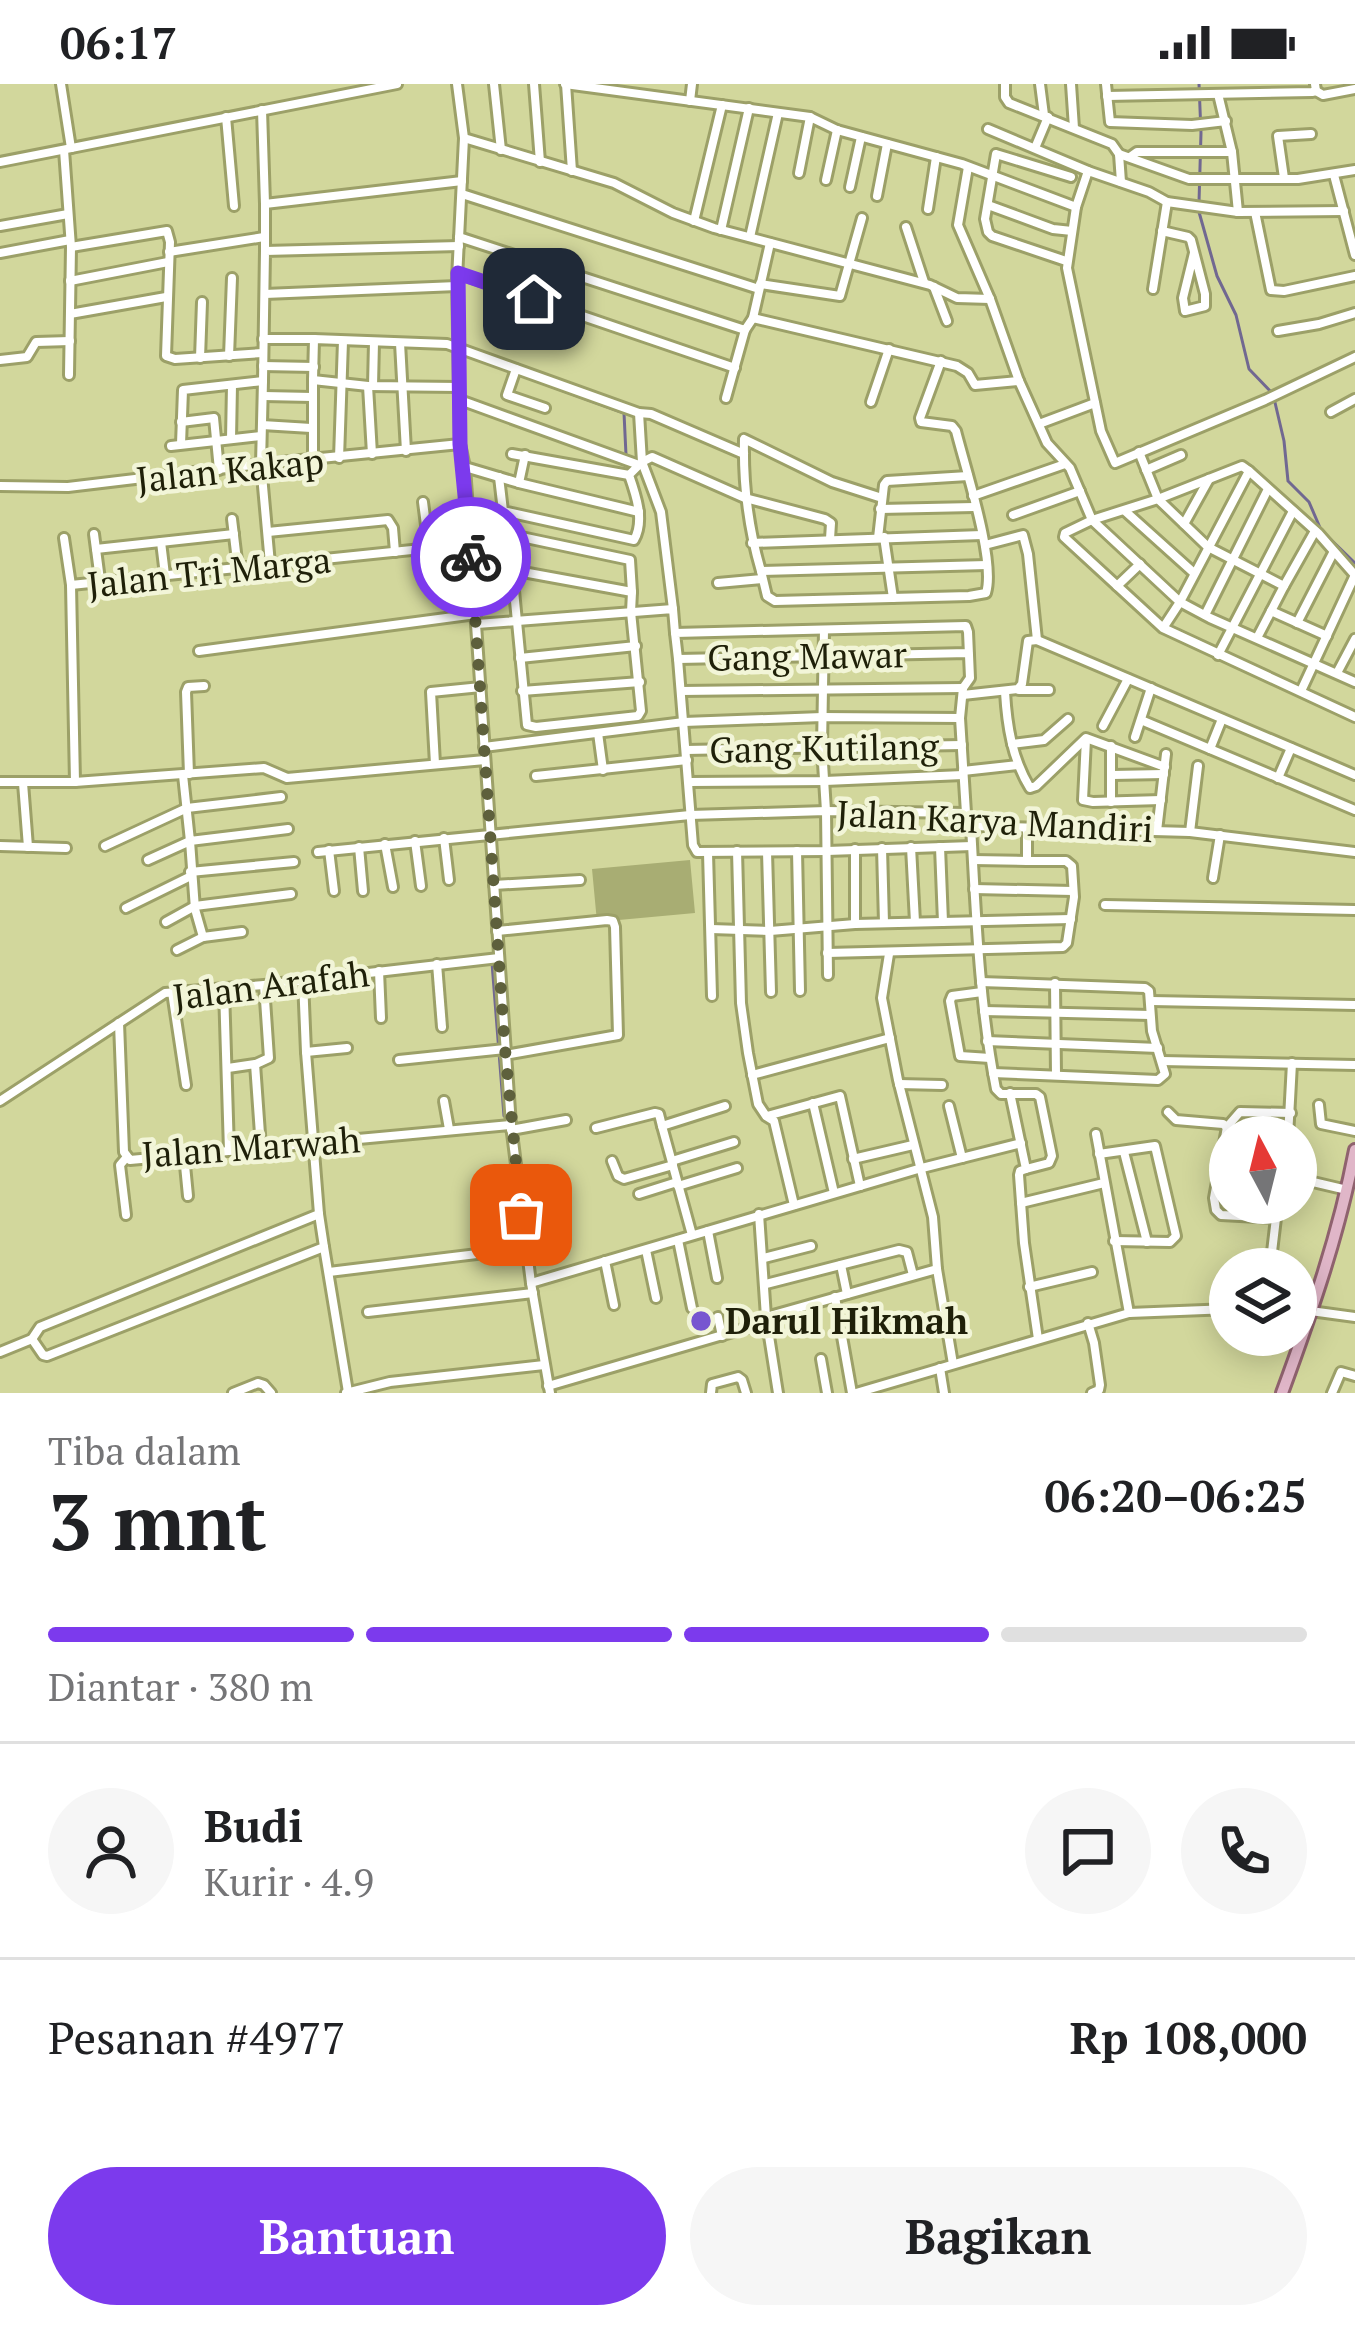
<!DOCTYPE html>
<html lang="id">
<meta charset="utf-8">
<style>
body{margin:0;font-family:"PT Serif",serif;background:#f6f6f6;color:#202124;height:100vh;display:flex;flex-direction:column;font-size:45px;white-space:nowrap}
*{box-sizing:border-box;margin:0}
p{font-size:39px;color:#757577}
.icon{flex:none;width:66px;height:66px;fill:none;stroke:currentColor;stroke-width:2;stroke-linecap:round;stroke-linejoin:round}
.map{position:relative;height:1309px;overflow:hidden}
.panel{display:flex;flex-direction:column;background:#fff;flex:1}
.panel>*{flex:none}
.needle{width:78px;rotate:353deg}
.fabs{position:absolute;left:1209px;top:1032px;display:grid;gap:24px}
.fabs a{display:grid;place-items:center;width:108px;height:108px;border-radius:50%;background:#fff;box-shadow:0 6px 30px #0003;font-size:60px}
.pin{position:absolute;display:grid;place-items:center;width:102px;height:102px;color:#fff;margin:-51px;border-radius:24px;box-shadow:0 6px 18px #0006}
.courier{position:absolute;display:grid;place-items:center;width:120px;height:120px;margin:-60px;border:9px solid #7c3aed;border-radius:50%;background:#fff;color:#222;box-shadow:0 3px 15px #0007}
.head em{font-style:normal;font-weight:800}
.head div{display:flex;flex-direction:column-reverse}
.head{display:flex;align-items:center;justify-content:space-between;height:204px;padding:0 48px}
h1{font-size:78px;font-weight:800;line-height:90px}
.bar{display:grid;grid-template-columns:repeat(4,1fr);gap:18px 12px;align-content:center;height:144px;padding:0 48px}
.bar i{height:15px;border-radius:9px;background:#e0e0e0}
.bar .active{background:#7c3aed}
.bar p{grid-column:span 4}
.line{display:flex;align-items:center;gap:30px;padding:0 48px;border-top:3px solid #e0e0e0}
.line div{flex:1}
.round{display:grid;place-items:center;flex:none;width:126px;height:126px;border-radius:63px;background:#f6f6f6}
.action{display:flex;gap:24px;margin-top:auto;padding:24px 48px}
.action a{flex:1;height:138px;border-radius:72px;background:#7c3aed;color:#fff;font-size:48px;font-weight:800;line-height:138px;text-align:center}
.action a+a{background:#f6f6f6;color:#202124}
.status{display:flex;justify-content:space-between;align-items:center;height:84px;padding:0 60px;background:#fff;direction:ltr}
.status svg{height:33px;fill:currentColor}
.map>svg:first-child{display:block}
.green{fill:#a8ad73}
.lines{fill:none;stroke-linecap:round;stroke-linejoin:round}
.stream{stroke:#716891;stroke-width:3}
.minor-casing{stroke:#9ca068;stroke-width:14}
.major-casing{stroke:#8f626e;stroke-width:16}
.minor{stroke:#fff;stroke-width:8}
.major{stroke:#e0b6c8;stroke-width:10}
.done{stroke:#5e603c;stroke-width:12;stroke-dasharray:0 21.6}
.route{stroke:#7c3aed;stroke-width:15}
.poi-dot{fill:#7756d0;stroke:#f2f5d8;stroke-width:4.5}
.labels{text-anchor:middle;stroke-width:9;stroke-linejoin:round;paint-order:stroke}
.street-label{font-size:36px;fill:#1f2009;stroke:#f2f5d8}
.poi-label{font-size:36px;font-weight:bold;fill:#1f2009;stroke:#f2f5d8;text-anchor:start}
</style>
<div class="status"><b>06:17</b><svg viewBox="0 0 49 12"><path d="M0 12V9h3v3zM5 12V6h3v6zM10 12V3h3v9zM15 12V0h3v12zM26 1h20v11H26zM47 4h2v5h-2z"/></svg></div>
<div class="map">
<svg width="1355" height="1309" viewBox="0 0 1355 1309">
<rect width="100%" height="100%" fill="#d2d79c"/>
<!-- green -->
<polygon class="green" points="690,776 695,829 597,838 592,785"/>
<g class="lines">
<!-- stream -->
<g class="stream">
<polyline points="1199,118 1201,49 1199,0"/>
<polyline points="1199,128 1217,192 1236,231 1249,285 1273,310 1284,357 1288,397 1309,418 1321,446 1355,479"/>
<polyline points="520,291 624,329 626,371"/>
<polyline points="492,879 504,1032"/>
</g>
<defs>
<g id="minor">
<polyline points="61,0 71,64"/>
<polyline points="457,0 464,54 457,195 460,360 465,383 511,1041 531,1199 550,1309"/>
<polyline points="494,0 501,66"/>
<polyline points="534,0 540,78"/>
<polyline points="565,0 810,33 837,46 962,80 1076,123"/>
<polyline points="566,0 572,87"/>
<polyline points="1005,0 1005,13 1009,19 1112,60 1119,70 1121,98"/>
<polyline points="1040,0 1044,31"/>
<polyline points="1071,0 1074,44"/>
<polyline points="1106,0 1110,38 1192,41 1226,37"/>
<polyline points="1316,7 1323,11 1355,5"/>
<polyline points="1218,10 1232,68 1238,128"/>
<polyline points="1107,12 1312,8 1316,7 1315,0"/>
<polyline points="690,17 692,0"/>
<polyline points="262,26 265,120 462,97"/>
<polyline points="226,33 234,122"/>
<polyline points="988,45 1088,87 1149,108 1167,118 1238,128 1344,127"/>
<polyline points="464,54 614,99 673,129 714,144 930,201 957,214 990,215"/>
<polyline points="1035,64 1048,33"/>
<polyline points="64,66 71,163 69,291"/>
<polyline points="1119,70 1189,95 1298,95 1355,86"/>
<polyline points="1130,73 1137,68 1232,68"/>
<polyline points="0,78 397,0"/>
<polyline points="968,83 958,141 990,215 1019,297 1047,359 1070,384 1092,436 1180,518 1210,534 1355,598"/>
<polyline points="1088,87 1076,123 1067,184 1101,347 1115,379 1265,316 1355,273"/>
<polyline points="799,89 810,33"/>
<polyline points="1334,91 1355,171"/>
<polyline points="1284,94 1278,52 1311,50"/>
<polyline points="826,96 837,46"/>
<polyline points="850,103 861,53"/>
<polyline points="462,110 759,205"/>
<polyline points="877,112 887,60"/>
<polyline points="988,121 1053,145 1072,147"/>
<polyline points="928,125 936,73"/>
<polyline points="1255,128 1271,206 1284,207 1355,192"/>
<polyline points="694,137 722,21"/>
<polyline points="0,142 68,130"/>
<polyline points="906,143 924,198"/>
<polyline points="721,146 749,24"/>
<polyline points="1162,147 1188,153 1191,156 1205,210 1205,222 1185,227 1183,214 1194,169"/>
<polyline points="459,153 745,246 753,234 770,159"/>
<polyline points="750,153 778,29"/>
<polyline points="71,163 167,147 170,158 166,272 175,275 262,269"/>
<polyline points="265,167 265,121"/>
<polyline points="169,168 264,153"/>
<polyline points="0,169 70,156"/>
<polyline points="1066,177 992,152 988,148 985,135 996,70 1071,93"/>
<polyline points="457,189 735,284"/>
<polyline points="70,197 168,178"/>
<polyline points="760,200 840,212 862,134"/>
<polyline points="934,203 947,237"/>
<polyline points="1153,205 1167,118"/>
<polyline points="265,210 457,202"/>
<polyline points="70,230 166,213"/>
<polyline points="753,234 957,282 968,289 975,301 1019,297"/>
<polyline points="1278,247 1319,240 1355,229"/>
<polyline points="263,255 314,255"/>
<polyline points="400,259 406,367"/>
<polyline points="229,272 232,194"/>
<polyline points="200,274 202,218"/>
<polyline points="0,276 27,273 36,258 70,257"/>
<polyline points="263,282 314,283"/>
<polyline points="516,285 507,311 545,324"/>
<polyline points="313,296 314,255 447,260 639,329 651,330 744,370"/>
<polyline points="263,297 265,167 459,162"/>
<polyline points="368,302 372,370"/>
<polyline points="373,302 374,258"/>
<polyline points="264,312 312,313"/>
<polyline points="726,314 745,246"/>
<polyline points="460,316 639,381"/>
<polyline points="871,318 889,265"/>
<polyline points="1331,328 1355,315"/>
<polyline points="181,338 214,334 219,386"/>
<polyline points="1039,340 1095,319"/>
<polyline points="262,341 311,344"/>
<polyline points="231,355 232,301"/>
<polyline points="181,360 183,306 263,297 261,380 270,480"/>
<polyline points="171,362 261,352"/>
<polyline points="1139,368 1158,415 1208,463 1284,502 1257,554"/>
<polyline points="512,370 629,391"/>
<polyline points="339,374 343,257"/>
<polyline points="313,377 313,296 368,302 459,303"/>
<polyline points="465,383 519,399 639,428"/>
<polyline points="1146,386 1181,371"/>
<polyline points="1249,387 1318,449 1355,491"/>
<path d="M499,393l4,34 131,29c11,-19 2,-45 -5,-65l13,-13 -3,-49"/>
<polyline points="519,399 525,371"/>
<polyline points="0,402 68,403 261,380 460,360"/>
<polyline points="973,412 1065,380"/>
<path d="M882,414l-50,-16 -88,-43c-1,46 4,88 17,132l226,-6"/>
<polyline points="423,418 429,464"/>
<polyline points="880,425 974,423"/>
<polyline points="1125,427 1194,489"/>
<polyline points="1013,431 1080,407"/>
<polyline points="232,435 238,485"/>
<polyline points="1184,440 1209,395"/>
<polyline points="268,448 388,436 393,444 395,468"/>
<polyline points="94,450 100,496"/>
<polygon points="512,451 630,476 632,508 631,528 641,627 638,632 536,643 527,641 509,455"/>
<polyline points="884,453 893,514"/>
<polyline points="64,454 71,501 75,698"/>
<polyline points="878,454 884,401 887,397 968,392"/>
<polyline points="161,458 165,491"/>
<polyline points="752,459 982,451"/>
<polyline points="985,461 1023,451 1028,470 1037,556"/>
<polyline points="96,465 234,450"/>
<polyline points="512,486 632,508"/>
<path d="M761,487l6,25 8,5 194,-5 17,-3c10,-32 -21,-126 -30,-162l-4,-5 -31,-4 -1,-4 21,-57"/>
<polyline points="718,499 762,495"/>
<polyline points="71,501 470,460"/>
<polyline points="1117,502 1140,480"/>
<polyline points="1284,502 1315,447"/>
<polyline points="673,525 661,428 642,378 652,373 745,414 825,435 831,439 830,455"/>
<polyline points="1271,527 1327,552"/>
<polyline points="1205,531 1268,405"/>
<polyline points="1297,539 1333,469"/>
<polyline points="477,540 673,525 675,549"/>
<polyline points="1163,544 1180,518 1249,387 1242,382 1158,415 1092,436 1065,449 1064,453 1163,544 1355,633"/>
<polyline points="824,546 822,663 826,727 828,891"/>
<polyline points="1037,556 1355,691"/>
<polyline points="199,567 476,530"/>
<polyline points="1218,571 1293,427"/>
<polyline points="520,574 636,562"/>
<polyline points="678,575 693,761 697,768 827,767 972,762"/>
<polyline points="1337,589 1355,555"/>
<polyline points="1019,606 1049,606"/>
<polyline points="522,607 640,598"/>
<polyline points="681,607 963,604"/>
<polyline points="1301,607 1355,491"/>
<path d="M1005,608c2,34 7,66 25,96l6,-2 50,-48 79,29"/>
<polyline points="963,611 1018,605 1022,600 1028,557 1037,556"/>
<polyline points="1141,636 1355,726"/>
<polyline points="1103,642 1128,595"/>
<polyline points="598,649 603,686"/>
<polyline points="1135,653 1151,604"/>
<polyline points="1086,655 1083,716 1093,718 1161,716"/>
<polyline points="1012,660 1044,656 1068,635"/>
<polyline points="1111,662 1111,718"/>
<polyline points="484,663 684,638 822,633 960,634"/>
<polyline points="1210,665 1222,635"/>
<polyline points="686,666 962,661"/>
<polyline points="435,680 431,608 481,603"/>
<polyline points="963,687 1018,681"/>
<polyline points="189,690 186,608 188,603 204,602"/>
<polyline points="183,691 190,757 288,745"/>
<polyline points="1112,691 1164,690"/>
<polyline points="536,692 687,676"/>
<polyline points="1278,694 1291,664"/>
<polyline points="0,698 75,698 264,684 287,694 485,676"/>
<polyline points="689,698 825,697 963,691"/>
<polyline points="23,699 28,763"/>
<polyline points="966,729 960,634 963,604 970,594 968,548 966,542 675,549 678,575 969,569"/>
<path d="M971,742c5,88 8,176 25,263l5,5h35l4,3 12,59 -3,7 -23,6"/>
<polyline points="1157,747 1166,670"/>
<polyline points="1190,748 1198,682"/>
<polyline points="444,754 449,796"/>
<polyline points="415,757 421,802"/>
<polyline points="385,760 393,803"/>
<polyline points="0,762 66,764"/>
<polyline points="105,762 187,724 281,713"/>
<polyline points="359,763 363,807"/>
<polyline points="911,763 915,838"/>
<polyline points="940,763 943,838"/>
<polyline points="882,764 884,839"/>
<polyline points="329,766 334,807"/>
<polyline points="737,767 741,919 748,969 758,1020 766,1032 774,1037 794,1121"/>
<polyline points="797,767 800,907"/>
<polyline points="318,768 690,731 826,727 966,729 971,742 1190,748 1355,768"/>
<polyline points="767,768 771,908"/>
<polyline points="708,769 712,912"/>
<polyline points="148,776 190,757 195,825 203,853"/>
<polyline points="973,776 1027,777 1027,744"/>
<polyline points="190,788 294,778"/>
<polyline points="1213,794 1220,751"/>
<polyline points="494,801 580,796"/>
<polyline points="974,805 1073,807"/>
<polyline points="1105,821 1355,826"/>
<polyline points="126,824 191,792"/>
<polyline points="166,838 195,822 291,810"/>
<polyline points="855,840 855,765"/>
<polyline points="711,845 770,847 855,840 1071,835"/>
<polyline points="497,847 607,836 613,837 615,843 618,951 505,971"/>
<polyline points="177,866 203,853 242,848"/>
<polyline points="827,869 1063,863 1067,859 1074,813 1072,782 1066,777 1027,777"/>
<polyline points="889,870 882,914 898,996 933,1133 937,1185 953,1280"/>
<polyline points="437,880 442,943"/>
<polyline points="379,887 381,934"/>
<polyline points="981,898 1145,904 1149,907 1152,947 1165,990 1158,996 993,989"/>
<polyline points="1055,899 1056,991"/>
<polyline points="224,905 229,1067"/>
<polyline points="172,908 186,1001"/>
<polyline points="982,908 952,912 950,917 960,972 990,974"/>
<polyline points="1151,917 1355,921"/>
<polyline points="984,927 1150,931"/>
<polyline points="119,939 124,1068 130,1076 511,1041"/>
<polyline points="987,957 1158,964"/>
<polyline points="306,968 347,964"/>
<polyline points="399,976 505,965"/>
<polyline points="1162,977 1355,981"/>
<polyline points="256,980 269,974 264,901"/>
<polyline points="228,984 255,980 261,1064"/>
<polyline points="752,991 890,954"/>
<polyline points="899,1000 942,1001"/>
<polyline points="1010,1009 1026,1085 1020,1087 1019,1091 1024,1159 1038,1255"/>
<polyline points="0,1017 165,909 264,901 499,874"/>
<polyline points="444,1017 449,1045"/>
<polyline points="813,1019 834,1109"/>
<polyline points="1319,1021 1321,1040 1355,1047"/>
<polyline points="949,1022 962,1074"/>
<polyline points="1168,1028 1176,1036 1223,1040 1227,1043"/>
<polyline points="767,1032 840,1012 860,1102"/>
<polyline points="662,1042 692,1151"/>
<polyline points="1227,1043 1214,1114 1216,1126 1221,1131 1276,1134 1270,1185"/>
<polyline points="1227,1043 1240,1028 1291,1029"/>
<polyline points="596,1044 655,1029 659,1030 662,1042 725,1022"/>
<polyline points="511,1046 566,1036"/>
<polyline points="1096,1050 1129,1229"/>
<polyline points="1288,1053 1292,979"/>
<polyline points="1124,1068 1147,1158"/>
<polyline points="1099,1070 1155,1062 1176,1152 1170,1158 1114,1157"/>
<polyline points="184,1071 188,1112"/>
<polyline points="853,1075 913,1061"/>
<polyline points="612,1077 618,1092 624,1095 673,1081"/>
<polyline points="672,1077 734,1058"/>
<polyline points="1296,1094 1347,1106"/>
<polyline points="678,1102 737,1084"/>
<polyline points="639,1110 677,1098"/>
<polyline points="1021,1119 1104,1099"/>
<polyline points="759,1130 766,1233 778,1309"/>
<polyline points="126,1131 120,1081 126,1074"/>
<polyline points="708,1147 717,1194"/>
<polyline points="678,1156 692,1224"/>
<polyline points="324,1163 348,1308"/>
<polyline points="646,1166 656,1214"/>
<polyline points="764,1174 811,1162"/>
<polyline points="605,1177 614,1221"/>
<polyline points="841,1181 847,1210"/>
<polyline points="329,1188 526,1164"/>
<polyline points="531,1199 918,1085 1021,1059"/>
<polyline points="766,1200 899,1166 907,1168 913,1191"/>
<polyline points="1029,1203 1092,1188"/>
<polyline points="835,1213 852,1309"/>
<polyline points="1296,1225 1355,1233"/>
<polyline points="368,1228 533,1209"/>
<polyline points="718,1233 722,1252"/>
<polyline points="766,1233 937,1185"/>
<polyline points="1088,1239 1094,1259 1100,1301 1099,1306 1092,1309"/>
<polyline points="32,1255 43,1271 47,1272 324,1163 319,1130"/>
<polyline points="0,1268 32,1255 40,1243 319,1130 306,968 303,896"/>
<polyline points="821,1275 827,1309"/>
<polyline points="940,1284 944,1309"/>
<polyline points="548,1302 767,1238"/>
<polyline points="233,1309 258,1299 264,1301 271,1309"/>
<polyline points="346,1309 390,1298 544,1281"/>
<polyline points="711,1309 712,1300 738,1293 742,1296 746,1309"/>
<polyline points="856,1309 1129,1229 1230,1225"/>
<polyline points="1332,1309 1341,1288 1355,1292"/>
</g>
<path id="major" d="M1282,1309c29,-79 57,-159 73,-243"/>
</defs>
<!-- minor casing -->
<use href="#minor" class="minor-casing"/>
<!-- major casing -->
<use href="#major" class="major-casing"/>
<!-- minor -->
<use href="#minor" class="minor"/>
<!-- major -->
<use href="#major" class="major"/>
</g>
<g class="lines">
<!-- done -->
<polyline class="done" points="471,473 505,965 521,1131"/>
<!-- route -->
<polyline class="route" points="471,473 460,360 458,189 534,215"/>
</g>
<!-- markers -->
<circle class="poi-dot" cx="701" cy="1237" r="12"/>
<g class="labels">
<!-- street labels -->
<g class="street-label">
<text transform="translate(230 386) rotate(-6)" y="13">Jalan Kakap</text>
<text transform="translate(209 488) rotate(-6)" y="13">Jalan Tri Marga</text>
<text transform="translate(807 572) rotate(-1)" y="13">Gang Mawar</text>
<text transform="translate(824 664) rotate(-1)" y="13">Gang Kutilang</text>
<text transform="translate(995 737) rotate(3)" y="13">Jalan Karya Mandiri</text>
<text transform="translate(271 901) rotate(-7)" y="13">Jalan Arafah</text>
<text transform="translate(251 1063) rotate(-4)" y="13">Jalan Marwah</text>
</g>
<!-- poi labels -->
<g class="poi-label">
<text x="725" y="1250">Darul Hikmah</text>
</g>
</g>
</svg>
<div class="fabs">
<a><svg class="needle" viewBox="-14 -14 28 28"><path d="M0-13l5 13h-10z" fill="#e53935"/><path d="M0 13l5-13h-10z" fill="#757577"/></svg></a>
<a><svg class="icon" aria-label="layers" viewBox="0 0 24 24"><path d="M12 4l9 5-9 5-9-5zM3 14l9 5 9-5"/></svg></a>
</div>
<div class="pin" style="left:521px;top:1131px;background:#ea580c"><svg class="icon" aria-label="bag" viewBox="0 0 24 24"><path d="M5 8h14l-1 12H6zM9 8a3 3 0 0 1 6 0"/></svg></div>
<div class="pin" style="left:534px;top:215px;background:#1f2937"><svg class="icon" aria-label="home" viewBox="0 0 24 24"><path d="M3 11l9-7 9 7M6 9v11h12V9"/></svg></div>
<div class="courier" style="left:471px;top:473px"><svg class="icon" aria-label="bike" viewBox="0 0 24 24"><circle cx="6" cy="16" r="4"/><circle cx="18" cy="16" r="4"/><path d="M6 16l4-8h5l3 8M10 8l3 8H6M13 5h3"/></svg></div>
</div>
<section class="panel">
<div class="head"><div><h1>3 mnt</h1><p>Tiba dalam</p></div><em>06:20–06:25</em></div>
<div class="bar"><i class="active"></i><i class="active"></i><i class="active"></i><i></i><p>Diantar · 380 m</p></div>
<div class="line" style="height:216px"><a class="round"><svg class="icon" aria-label="person" viewBox="0 0 24 24"><circle cx="12" cy="8" r="4"/><path d="M4 21q1-7 8-7t8 7"/></svg></a><div><b>Budi</b><p>Kurir · 4.9</p></div><a class="round"><svg class="icon" aria-label="chat" viewBox="0 0 24 24"><path d="M4 5h16v11H9l-5 4z"/></svg></a><a class="round"><svg class="icon" aria-label="phone" viewBox="0 0 24 24"><path d="M5 4h4l2 5-3 2q2 4 5 5l2-3 5 2v4C11 20 4 13 5 4z"/></svg></a></div>
<div class="line" style="height:156px"><div>Pesanan #4977</div><b>Rp 108,000</b></div>
<div class="action"><a>Bantuan</a><a>Bagikan</a></div>
</section>
